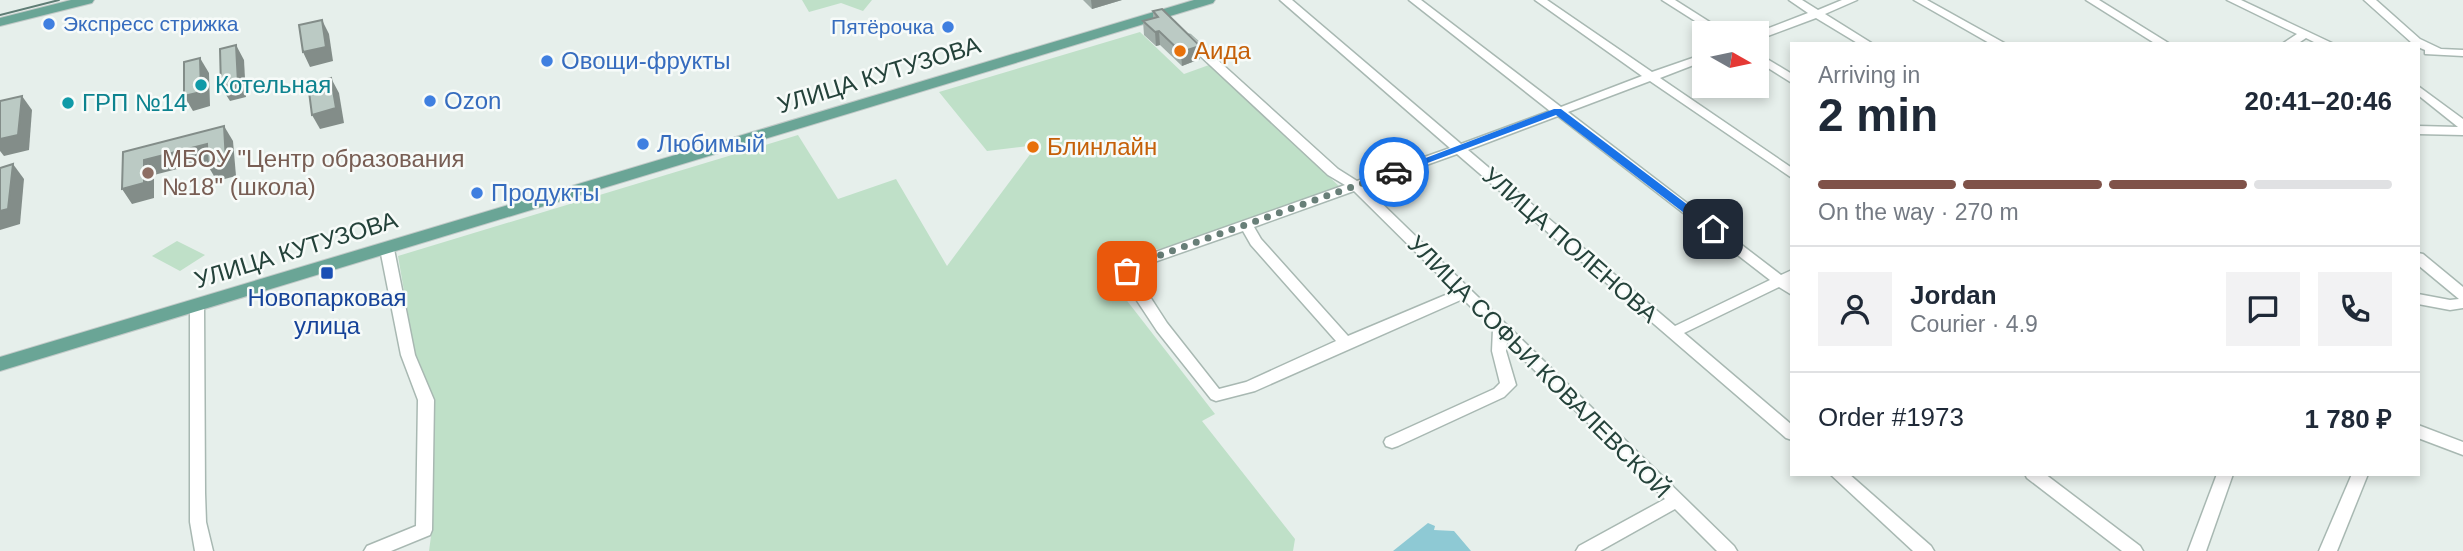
<!DOCTYPE html>
<meta charset="utf-8">
<style>
body{margin:0;font-family:Helvetica,sans-serif;background:#f2f2f3;color:#1f2937;height:100vh;display:flex;flex-direction:column;font-size:26px;white-space:nowrap}
*{box-sizing:border-box;margin:0}
p{font-size:23px;color:#747a83}
.icon{flex:none;width:38px;height:38px;fill:none;stroke:currentColor;stroke-width:2;stroke-linecap:round;stroke-linejoin:round}
.map{position:relative;flex:1;overflow:hidden}
.side{position:absolute;left:1790px;top:42px;width:630px;height:434px;display:flex;flex-direction:column;background:#fff;border-radius:0px;box-shadow:0 4px 10px #0003}
.side>*{flex:none}
.needle{width:46px;rotate:99deg}
.fabs{position:absolute;left:1692px;top:21px;display:grid;gap:14px}
.fabs a{display:grid;place-items:center;width:77px;height:77px;border-radius:0px;background:#fff;box-shadow:0 4px 10px #0003;font-size:35px}
.pin{position:absolute;display:grid;place-items:center;width:60px;height:60px;color:#fff;margin:-30px;border-radius:14px;box-shadow:0 4px 10px #0006}
.courier{position:absolute;display:grid;place-items:center;width:70px;height:70px;margin:-35px;border:5px solid #1a73e8;border-radius:50%;background:#fff;color:#222;box-shadow:0 2px 9px #0007}
.headline em{font-style:normal;font-weight:700}
.headline div{display:flex;flex-direction:column-reverse}
.headline{display:flex;align-items:center;justify-content:space-between;height:119px;padding:0 28px}
h1{font-size:46px;font-weight:700;line-height:52px}
.bar{display:grid;grid-template-columns:repeat(4,1fr);gap:10px 7px;align-content:center;height:84px;padding:0 28px}
.bar i{height:9px;border-radius:5px;background:#e0e1e3}
.bar .selected{background:#7f5249}
.bar p{grid-column:span 4}
.line{display:flex;align-items:center;gap:18px;padding:0 28px;border-top:2px solid #e0e1e3}
.line div{flex:1}
.round{display:grid;place-items:center;flex:none;width:74px;height:74px;border-radius:0px;background:#f2f2f3}
.map>svg:first-child{display:block}
.green{fill:#bfe0c8}
.water{fill:#8ec9d4}
.lines{fill:none;stroke-linecap:round;stroke-linejoin:round}
.minor-casing{stroke:#a8b8b2;stroke-width:3}
.major-casing{stroke:#c2cac8;stroke-width:2}
.minor{fill:#fff;fill-rule:evenodd}
.major{fill:#6aa596;fill-rule:evenodd}
.tram{stroke:#5f7d75;stroke-width:2}
.wall{fill:#a1aea9}
.shaded-wall{fill:#838d89}
.building{fill:#bbcac4;stroke:#838d89;stroke-width:2}
.route{fill:#1a73e8}
.done{stroke:#687f78;stroke-width:7;stroke-dasharray:0 12.6}
.shop-dot{fill:#3f7fe0;stroke:#f7fbf9;stroke-width:2.5}
.food-dot{fill:#e8710a;stroke:#f7fbf9;stroke-width:2.5}
.culture-dot{fill:#0f9aa8;stroke:#f7fbf9;stroke-width:2.5}
.education-dot{fill:#8d6e63;stroke:#f7fbf9;stroke-width:2.5}
.transit-dot{fill:#1a4fb4;stroke:#f7fbf9;stroke-width:2.5}
.labels{text-anchor:middle;stroke-width:5;stroke-linejoin:round;paint-order:stroke}
.far-shop-label{font-size:21px;fill:#366cbe;stroke:#f7fbf9;text-anchor:start}
.food-label{font-size:24px;fill:#c56008;stroke:#f7fbf9;text-anchor:start}
.shop-label{font-size:24px;fill:#366cbe;stroke:#f7fbf9;text-anchor:start}
.street-label{font-size:24px;fill:#24423a;stroke:#f7fbf9}
.culture-label{font-size:24px;fill:#0d838f;stroke:#f7fbf9;text-anchor:start}
.education-label{font-size:24px;fill:#785e54;stroke:#f7fbf9;text-anchor:start}
.transit-label{font-size:24px;fill:#164399;stroke:#f7fbf9}
</style>
<div class="map">
<svg width="2463" height="551" viewBox="0 0 2463 551">
<rect width="100%" height="100%" fill="#e6efeb"/>
<!-- green -->
<g class="green">
<polygon points="802,0 872,0 863,11 841,3 809,12"/>
<polygon points="1140,32 1184,74 1209,65 1340,187 1168,248 1137,251 1100,266 1215,414 1202,421 1295,539 1293,551 429,551 432,529 432,394 415,355 398,256 798,135 838,199 896,179 947,266 1034,149 1029,146 987,151 939,92"/>
<polygon points="177,241 205,255 180,271 152,256"/>
</g>
<!-- water -->
<polygon class="water" points="1428,523 1435,526 1434,530 1454,531 1471,551 1393,551"/>
<g class="lines">
<defs>
<g id="minor">
<path d="M1280,0h12l169,144 89,-33 -141,-111h12l140,107 81,-31 -107,-76h12l105,72 52,-18v7l-44,17 132,90v10l-142,-97 -82,31 213,163 11,-5v25l-13,-8 -95,46 108,92v15l-6,-2 -329,-284 -92,33 369,359 3,5h-20l-42,-42 -75,42h-24l3,-5 86,-47 -158,-156 -1,8 10,34 -12,12 -106,49 -6,2 -6,-2 -2,-4 2,-4 108,-49 6,-6 -8,-32 1,-22 -30,-30 -208,92 -39,10 -5,-2 -54,-68 -37,-56 2,-7 8,-7 215,-76 -17,-10 -146,-136v-4h8l148,134 19,12 93,-33zM1558,116l212,164 -95,46 -207,-176zM1354,191l101,100 -107,45 -87,-97 -7,-12zM1243,231l8,14 85,96 -90,41 -27,7 -52,-66 -33,-51 6,-5z"/>
<polygon points="1662,0 1675,0 1727,33 1714,33"/>
<polygon points="1789,0 1802,0 1818,10 1842,0 1857,0 1825,14 1873,44 1859,44 1816,18 1757,40 1756,33 1808,13"/>
<polygon points="1914,0 1927,0 2006,44 1991,44"/>
<polygon points="2086,0 2099,0 2170,44 2156,44"/>
<polygon points="2227,0 2241,0 2334,44 2318,44 2306,38 2297,44 2282,44 2297,34"/>
<polygon points="2364,0 2376,0 2420,39 2441,49 2463,50 2463,56 2425,54 2425,50 2418,47 2418,44 2412,43"/>
<polygon points="1757,53 1792,74 1792,83 1757,61"/>
<polygon points="2418,86 2463,119 2463,135 2418,134 2418,126 2458,127 2418,95"/>
<polygon points="387,245 394,249 415,355 434,400 432,530 430,535 391,551 364,551 367,546 416,526 418,400 401,355 380,249"/>
<polygon points="2418,253 2423,254 2463,287 2463,308 2450,310 2418,304 2418,294 2450,300 2459,299 2418,265"/>
<polygon points="197,300 204,305 205,493 206,522 213,551 195,551 190,522 190,305"/>
<polygon points="2418,425 2463,442 2463,455 2418,438"/>
<polygon points="1830,474 1849,474 1931,546 1934,551 1913,551"/>
<polygon points="2025,474 2045,474 2140,546 2143,551 2122,551 2027,478"/>
<polygon points="2217,474 2233,474 2206,551 2188,551"/>
<polygon points="2352,474 2368,474 2337,551 2319,551"/>
</g>
<g id="major">
<polygon points="71,0 94,0 92,3 0,26 0,18"/>
<polygon points="1194,0 1215,0 1213,3 0,371 0,357"/>
</g>
</defs>
<!-- minor casing -->
<use href="#minor" class="minor-casing"/>
<!-- major casing -->
<use href="#major" class="major-casing"/>
<!-- minor -->
<use href="#minor" class="minor"/>
<!-- major -->
<use href="#major" class="major"/>
<!-- tram -->
<polyline class="tram" points="0,15 59,0"/>
</g>
<!-- wall -->
<g class="wall">
<polygon points="1083,0 1122,0 1092,9"/>
<polygon points="1153,11 1200,46 1200,59 1182,66 1160,45 1156,46 1144,35 1143,21 1153,18"/>
</g>
<!-- shaded-wall -->
<g class="shaded-wall">
<polygon points="1091,0 1122,0 1092,9"/>
<polygon points="322,20 329,34 333,61 310,67 303,52"/>
<polygon points="1159,31 1160,45 1156,46 1155,32"/>
<polygon points="236,45 244,60 246,97 230,101 221,87"/>
<polygon points="1200,46 1200,59 1182,66 1181,52"/>
<polygon points="200,58 209,73 210,106 193,111 184,96"/>
<polygon points="331,78 339,93 344,123 320,129 312,115"/>
<polygon points="22,96 32,110 29,150 4,156 0,151 0,139"/>
<polygon points="224,126 233,141 236,176 217,181 208,166"/>
<polygon points="207,144 216,159 154,175 154,198 132,204 122,189 144,160"/>
<polygon points="13,164 24,179 20,224 0,230 0,211"/>
</g>
<!-- building -->
<g class="building">
<polygon points="1162,9 1200,46 1181,52 1159,31 1155,32 1143,21 1158,17 1153,11"/>
<polygon points="322,20 326,47 303,52 299,25"/>
<polygon points="236,45 238,83 221,87 220,49"/>
<polygon points="200,58 201,92 184,96 184,62"/>
<polygon points="331,78 336,108 312,115 308,84"/>
<polygon points="22,96 18,135 0,139 0,101"/>
<polygon points="224,126 226,161 208,166 207,144 144,160 144,183 122,189 123,152"/>
<polygon points="13,164 8,209 0,211 0,168"/>
</g>
<!-- route -->
<polygon class="route" points="1554,109 1561,109 1717,227 1717,232 1709,232 1556,115 1398,174 1389,172"/>
<g class="lines">
<!-- done -->
<polyline class="done" points="1127,271 1135,264 1394,172"/>
</g>
<!-- markers -->
<g class="shop-dot">
<circle cx="49" cy="24" r="7"/>
<circle cx="948" cy="27" r="7"/>
<circle cx="547" cy="61" r="7"/>
<circle cx="430" cy="101" r="7"/>
<circle cx="643" cy="144" r="7"/>
<circle cx="477" cy="193" r="7"/>
</g>
<g class="food-dot">
<circle cx="1180" cy="51" r="7"/>
<circle cx="1033" cy="147" r="7"/>
</g>
<g class="culture-dot">
<circle cx="201" cy="85" r="7"/>
<circle cx="68" cy="103" r="7"/>
</g>
<circle class="education-dot" cx="148" cy="173" r="7"/>
<rect class="transit-dot" x="320" y="266" width="14" height="14" rx="3.5"/>
<g class="labels">
<!-- far-shop labels -->
<g class="far-shop-label">
<text x="63" y="31">Экспресс стрижка</text>
<text x="934" y="34" text-anchor="end">Пятёрочка</text>
</g>
<!-- food labels -->
<g class="food-label">
<text x="1194" y="59">Аида</text>
<text x="1047" y="155">Блинлайн</text>
</g>
<!-- shop labels -->
<g class="shop-label">
<text x="561" y="69">Овощи-фрукты</text>
<text x="444" y="109">Ozon</text>
<text x="657" y="152">Любимый</text>
<text x="491" y="201">Продукты</text>
</g>
<!-- street labels -->
<g class="street-label">
<text transform="translate(879 75) rotate(-17)" y="8">УЛИЦА КУТУЗОВА</text>
<text transform="translate(1570 245) rotate(41)" y="8">УЛИЦА ПОЛЕНОВА</text>
<text transform="translate(296 250) rotate(-17)" y="8">УЛИЦА КУТУЗОВА</text>
<text transform="translate(1539 367) rotate(45)" y="8">УЛИЦА СОФЬИ КОВАЛЕВСКОЙ</text>
</g>
<!-- culture labels -->
<g class="culture-label">
<text x="215" y="93">Котельная</text>
<text x="82" y="111">ГРП №14</text>
</g>
<!-- education labels -->
<g class="education-label">
<text x="162" y="167">МБОУ "Центр образования<tspan x="162" dy="28">№18" (школа)</tspan></text>
</g>
<!-- transit labels -->
<g class="transit-label">
<text x="327" y="306">Новопарковая<tspan x="327" dy="28">улица</tspan></text>
</g>
</g>
</svg>
<div class="fabs">
<a><svg class="needle" viewBox="-14 -14 28 28"><path d="M0-13l5 13h-10z" fill="#e53935"/><path d="M0 13l5-13h-10z" fill="#747a83"/></svg></a>
</div>
<div class="pin" style="left:1127px;top:271px;background:#ea580c"><svg class="icon" aria-label="bag" viewBox="0 0 24 24"><path d="M5 8h14l-1 12H6zM9 8a3 3 0 0 1 6 0"/></svg></div>
<div class="pin" style="left:1713px;top:229px;background:#1f2937"><svg class="icon" aria-label="home" viewBox="0 0 24 24"><path d="M3 11l9-7 9 7M6 9v11h12V9"/></svg></div>
<div class="courier" style="left:1394px;top:172px"><svg class="icon" aria-label="car" viewBox="0 0 24 24"><path d="M5 17H2v-5l4-1 3-4h7l3 4 3 1v5h-3M9 17h6M6 11h13"/><circle cx="7" cy="17" r="2"/><circle cx="17" cy="17" r="2"/></svg></div>
<section class="side">
<div class="headline"><div><h1>2 min</h1><p>Arriving in</p></div><em>20:41–20:46</em></div>
<div class="bar"><i class="selected"></i><i class="selected"></i><i class="selected"></i><i></i><p>On the way · 270 m</p></div>
<div class="line" style="height:126px"><a class="round"><svg class="icon" aria-label="person" viewBox="0 0 24 24"><circle cx="12" cy="8" r="4"/><path d="M4 21q1-7 8-7t8 7"/></svg></a><div><b>Jordan</b><p>Courier · 4.9</p></div><a class="round"><svg class="icon" aria-label="chat" viewBox="0 0 24 24"><path d="M4 5h16v11H9l-5 4z"/></svg></a><a class="round"><svg class="icon" aria-label="phone" viewBox="0 0 24 24"><path d="M5 4h4l2 5-3 2q2 4 5 5l2-3 5 2v4C11 20 4 13 5 4z"/></svg></a></div>
<div class="line" style="height:91px"><div>Order #1973</div><b>1 780 ₽</b></div>
</section>
</div>
